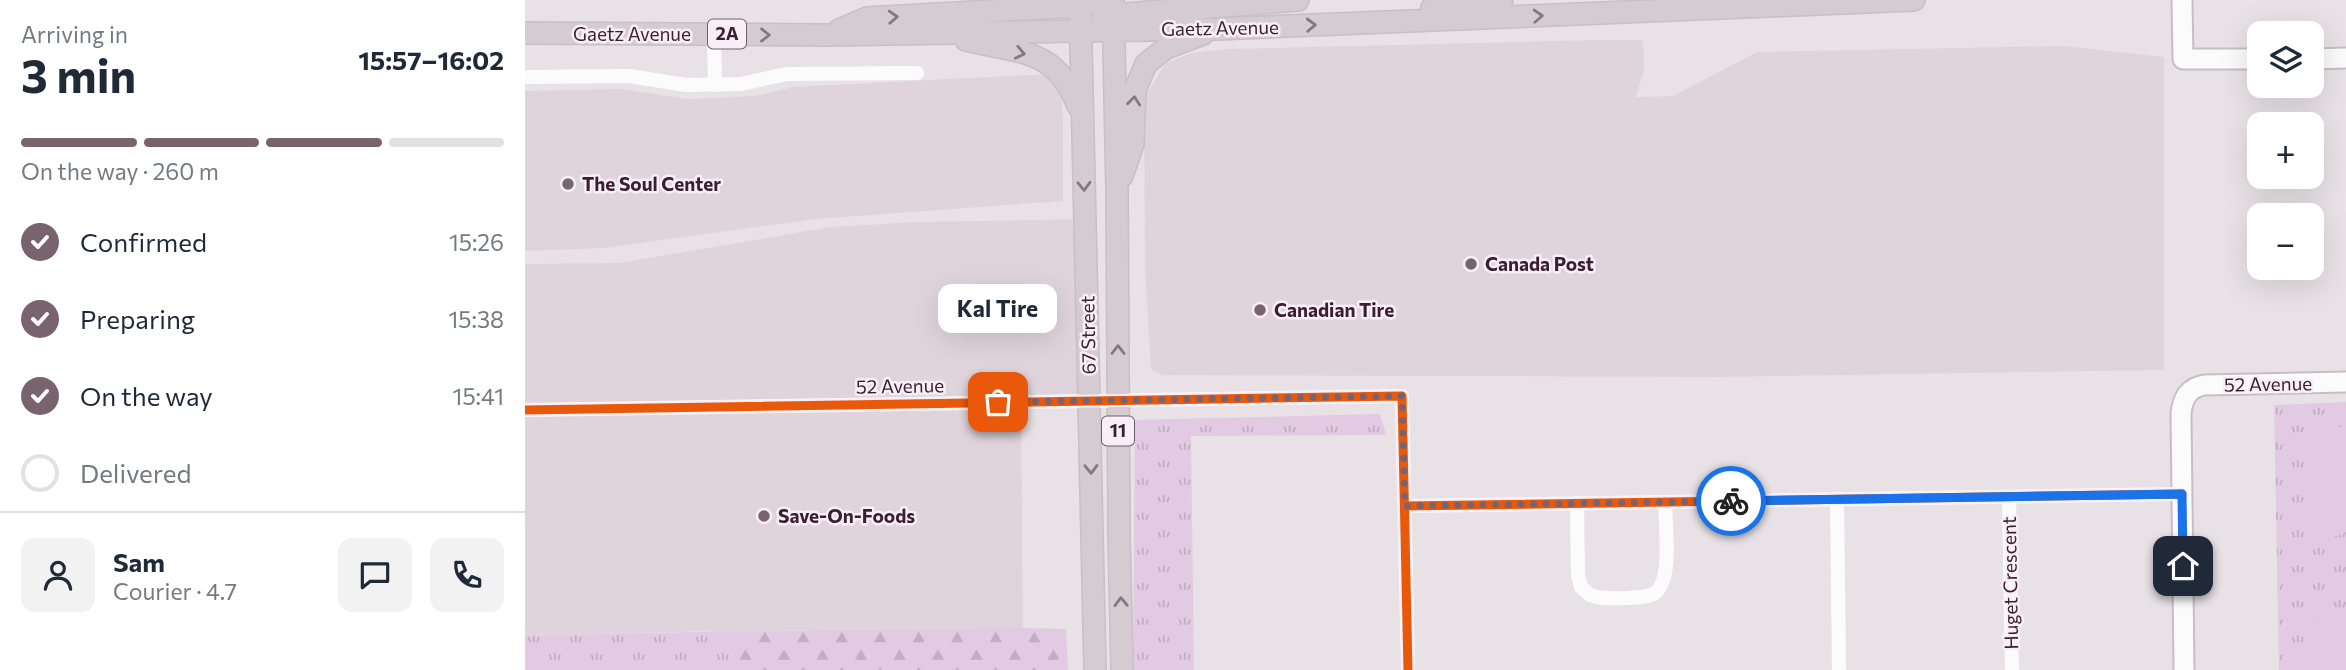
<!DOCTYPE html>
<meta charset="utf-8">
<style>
body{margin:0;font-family:Commissioner,sans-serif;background:#f2f2f3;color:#1f2937;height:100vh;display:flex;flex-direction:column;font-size:26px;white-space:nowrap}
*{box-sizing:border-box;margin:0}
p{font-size:23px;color:#747a83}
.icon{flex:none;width:38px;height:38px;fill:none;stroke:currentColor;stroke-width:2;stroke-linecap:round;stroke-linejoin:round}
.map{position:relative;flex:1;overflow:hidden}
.side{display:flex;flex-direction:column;background:#fff;width:525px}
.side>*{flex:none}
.fabs{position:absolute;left:1722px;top:21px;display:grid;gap:14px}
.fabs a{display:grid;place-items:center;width:77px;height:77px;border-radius:14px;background:#fff;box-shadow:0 7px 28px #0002;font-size:35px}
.pin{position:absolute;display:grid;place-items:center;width:60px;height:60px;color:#fff;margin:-30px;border-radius:14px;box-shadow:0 4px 10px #0006}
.courier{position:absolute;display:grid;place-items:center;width:70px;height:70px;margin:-35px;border:5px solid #1a73e8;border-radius:50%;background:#fff;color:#222;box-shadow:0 2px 9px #0007}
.bubble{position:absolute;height:49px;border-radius:14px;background:#fff;box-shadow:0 7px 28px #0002;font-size:23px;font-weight:700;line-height:49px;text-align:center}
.overview em{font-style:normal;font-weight:700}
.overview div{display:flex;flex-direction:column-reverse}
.overview{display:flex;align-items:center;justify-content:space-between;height:119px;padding:0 21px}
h1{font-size:46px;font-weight:700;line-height:52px}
.bar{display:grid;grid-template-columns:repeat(4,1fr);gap:10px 7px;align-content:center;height:84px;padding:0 21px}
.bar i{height:9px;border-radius:5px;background:#e0e1e3}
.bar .on{background:#78636f}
.bar p{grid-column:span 4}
.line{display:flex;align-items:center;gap:18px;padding:0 21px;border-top:2px solid #e0e1e3}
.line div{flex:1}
.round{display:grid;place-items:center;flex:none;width:74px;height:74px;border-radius:14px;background:#f2f2f3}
ol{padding:0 21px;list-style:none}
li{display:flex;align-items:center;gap:21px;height:77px}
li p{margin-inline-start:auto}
li .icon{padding:7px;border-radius:50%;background:#78636f;color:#fff;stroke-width:4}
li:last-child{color:#747a83}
li i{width:38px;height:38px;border:4px solid #e0e1e3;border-radius:50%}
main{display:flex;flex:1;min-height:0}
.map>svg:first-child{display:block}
.built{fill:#e0d4dc}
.grass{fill:url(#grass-tufts)}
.forest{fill:url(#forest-firs)}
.pitch{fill:#e2cae2}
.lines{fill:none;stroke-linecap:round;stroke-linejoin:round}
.secondary-casing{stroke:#c8bdc4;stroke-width:23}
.primary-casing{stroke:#c9bfc4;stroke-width:24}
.street{stroke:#fcfbfb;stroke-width:14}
.secondary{stroke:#fcfbfb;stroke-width:19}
.primary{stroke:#d4ccd1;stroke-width:21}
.cycleway-casing{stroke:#f8eff6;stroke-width:13}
.cycleway{stroke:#e8590c;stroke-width:9}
.oneway{stroke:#887680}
.done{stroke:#78636f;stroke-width:7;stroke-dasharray:0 12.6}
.route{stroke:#1a73e8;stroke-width:9}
.poi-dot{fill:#78636f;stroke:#f8eff6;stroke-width:2.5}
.labels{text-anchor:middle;stroke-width:5;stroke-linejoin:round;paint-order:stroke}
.shield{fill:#f8eff6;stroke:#745d6a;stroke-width:2}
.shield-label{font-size:18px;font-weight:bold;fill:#3c1f2e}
.street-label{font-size:19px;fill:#3c1f2e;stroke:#f8eff6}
.poi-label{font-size:19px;font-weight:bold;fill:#3c1f2e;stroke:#f8eff6;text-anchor:start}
</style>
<main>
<section class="side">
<div class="overview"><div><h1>3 min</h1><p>Arriving in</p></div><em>15:57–16:02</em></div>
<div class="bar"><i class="on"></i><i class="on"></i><i class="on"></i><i></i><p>On the way · 260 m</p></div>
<ol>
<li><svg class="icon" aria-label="check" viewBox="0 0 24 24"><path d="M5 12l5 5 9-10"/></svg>Confirmed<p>15:26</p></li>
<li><svg class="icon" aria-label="check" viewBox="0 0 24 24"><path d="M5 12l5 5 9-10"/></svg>Preparing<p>15:38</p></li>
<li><svg class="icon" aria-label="check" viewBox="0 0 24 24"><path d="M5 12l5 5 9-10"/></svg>On the way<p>15:41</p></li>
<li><i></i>Delivered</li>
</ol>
<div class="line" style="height:126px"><a class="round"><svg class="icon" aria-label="person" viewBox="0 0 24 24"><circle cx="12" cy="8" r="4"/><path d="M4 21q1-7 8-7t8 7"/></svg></a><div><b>Sam</b><p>Courier · 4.7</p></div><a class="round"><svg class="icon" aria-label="chat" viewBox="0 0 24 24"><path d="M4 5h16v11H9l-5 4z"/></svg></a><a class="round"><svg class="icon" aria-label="phone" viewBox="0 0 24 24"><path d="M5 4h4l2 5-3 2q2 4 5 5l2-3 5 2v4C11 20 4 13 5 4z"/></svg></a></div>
</section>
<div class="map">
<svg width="1821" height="670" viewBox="0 0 1821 670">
<defs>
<pattern id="grass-tufts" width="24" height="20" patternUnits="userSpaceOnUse" patternTransform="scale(1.75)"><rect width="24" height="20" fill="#e2cae2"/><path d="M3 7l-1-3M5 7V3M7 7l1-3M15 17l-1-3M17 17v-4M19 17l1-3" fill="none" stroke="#c3adc2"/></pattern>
<pattern id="forest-firs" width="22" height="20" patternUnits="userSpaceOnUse" patternTransform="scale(1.75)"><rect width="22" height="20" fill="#e2cae2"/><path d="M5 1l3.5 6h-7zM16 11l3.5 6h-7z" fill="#c3adc2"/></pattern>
</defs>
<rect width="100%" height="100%" fill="#e8e2e7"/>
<!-- built -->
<g class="built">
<polygon points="1073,40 1118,40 1119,70 1111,97 1148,96 1232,52 1539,46 1639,57 1639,370 1192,377 638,375 626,369 620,269 619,116 622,93 641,63 666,53 701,49"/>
<polygon points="524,74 536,94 538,118 538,201 291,219 78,248 0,251 0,91 96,89 163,99 213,97 236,95 268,87"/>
<polygon points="560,219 565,401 496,402 498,628 185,631 0,636 0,264 95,263 306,227 392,222"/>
</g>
<!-- grass -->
<g class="grass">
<polygon points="1821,402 1821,670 1754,670 1749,405"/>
<polygon points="855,414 861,435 666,436 669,670 608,670 610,420"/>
<polygon points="207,631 205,670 0,670 0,636"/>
</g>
<!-- forest -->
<polygon class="forest" points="498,628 541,629 543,670 205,670 207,631"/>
<!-- pitch -->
<g class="pitch">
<polygon points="1797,427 1821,427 1821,532 1788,545 1783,445"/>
<polygon points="1800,611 1821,612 1821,670 1784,670 1783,624"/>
</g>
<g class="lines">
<defs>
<g id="secondary">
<polyline points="1657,0 1658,59 1734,59"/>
<polyline points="1787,59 1821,58"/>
<path d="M1659,670l-3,-257c2,-15 7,-25 23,-28l142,-3"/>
</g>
<g id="primary">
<polyline points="555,0 570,670"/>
<polyline points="588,0 592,191 594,532 597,670"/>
<polyline points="907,8 977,0"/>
<polyline points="577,19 588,15 773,0"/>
<polyline points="314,30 342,18 555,6 570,0"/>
<polyline points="0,33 303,35 693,29 1389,0"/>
<path d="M441,40c53,13 90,8 112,66"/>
<polyline points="597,176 608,144 610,90 621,64 641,48 678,34"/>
</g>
</defs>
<!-- secondary casing -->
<use href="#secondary" class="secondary-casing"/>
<!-- primary casing -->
<use href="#primary" class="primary-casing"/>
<!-- street -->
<g class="street">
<polyline points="189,34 190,85"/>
<polyline points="0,77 104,76 161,85 216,84 262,74 392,73"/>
<polyline points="0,410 877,396 883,670"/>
<polyline points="1484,497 1487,670"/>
<polyline points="1312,499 1314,670"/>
<path d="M1052,503l1,73 3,11 9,8c12,5 25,3 38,3 9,-1 19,0 27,-5 18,-13 10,-70 10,-91"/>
<polyline points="880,506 1657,494"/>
</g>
<!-- secondary -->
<use href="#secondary" class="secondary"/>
<!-- primary -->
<use href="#primary" class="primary"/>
<defs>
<g id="cycleway">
<polyline points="0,410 877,396 883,670"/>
<polyline points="880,506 1657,494"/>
</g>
</defs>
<!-- cycleway casing -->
<use href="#cycleway" class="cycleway-casing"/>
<!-- cycleway -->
<use href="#cycleway" class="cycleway"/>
</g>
<!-- one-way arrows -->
<defs><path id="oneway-chevron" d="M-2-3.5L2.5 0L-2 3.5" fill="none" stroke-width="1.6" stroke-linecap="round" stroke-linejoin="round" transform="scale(1.75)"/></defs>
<g class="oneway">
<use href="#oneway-chevron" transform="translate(1013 16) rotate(-3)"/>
<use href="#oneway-chevron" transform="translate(368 17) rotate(-3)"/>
<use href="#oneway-chevron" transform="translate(786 25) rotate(-2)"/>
<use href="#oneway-chevron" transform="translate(240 35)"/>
<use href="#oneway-chevron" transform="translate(495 53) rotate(12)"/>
<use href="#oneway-chevron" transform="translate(609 101) rotate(-84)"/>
<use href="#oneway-chevron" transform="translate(559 186) rotate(88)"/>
<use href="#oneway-chevron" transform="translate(593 350) rotate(-90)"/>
<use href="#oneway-chevron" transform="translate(566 469) rotate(89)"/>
<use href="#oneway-chevron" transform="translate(596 602) rotate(-91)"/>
</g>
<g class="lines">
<!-- done -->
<polyline class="done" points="473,402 877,396 880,506 1206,501"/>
<!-- route -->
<polyline class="route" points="1206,501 1657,494 1658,566"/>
</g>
<!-- markers -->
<g class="poi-dot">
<circle cx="43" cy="184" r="7"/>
<circle cx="946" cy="264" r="7"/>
<circle cx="735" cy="310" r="7"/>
<circle cx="239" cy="516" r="7"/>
</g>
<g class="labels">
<!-- shield labels -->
<g class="shield">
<rect x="183" y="19.5" width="38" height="29" rx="5"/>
<rect x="577" y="416.5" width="32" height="29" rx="5"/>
</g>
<g class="shield-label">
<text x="202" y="40">2A</text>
<text x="593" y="437">11</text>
</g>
<!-- street labels -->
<g class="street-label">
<text transform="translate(695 28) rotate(-1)" y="7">Gaetz Avenue</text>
<text x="107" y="41">Gaetz Avenue</text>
<text transform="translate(563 335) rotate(-91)" y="7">67 Street</text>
<text transform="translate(1743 384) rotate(-1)" y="7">52 Avenue</text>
<text transform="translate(375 386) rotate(-1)" y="7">52 Avenue</text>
<text transform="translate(1485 583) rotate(-91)" y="7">Huget Crescent</text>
</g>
<!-- poi labels -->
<g class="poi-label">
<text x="57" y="191">The Soul Center</text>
<text x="960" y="271">Canada Post</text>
<text x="749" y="317">Canadian Tire</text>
<text x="253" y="523">Save-On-Foods</text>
</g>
</g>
</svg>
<div class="fabs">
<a><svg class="icon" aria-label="layers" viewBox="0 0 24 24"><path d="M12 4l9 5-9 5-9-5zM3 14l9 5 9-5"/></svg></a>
<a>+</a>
<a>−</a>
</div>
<div class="pin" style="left:473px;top:402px;background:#ea580c"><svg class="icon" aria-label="bag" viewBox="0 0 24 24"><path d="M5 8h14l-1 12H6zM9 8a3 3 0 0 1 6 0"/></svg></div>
<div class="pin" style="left:1658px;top:566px;background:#1f2937"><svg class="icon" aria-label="home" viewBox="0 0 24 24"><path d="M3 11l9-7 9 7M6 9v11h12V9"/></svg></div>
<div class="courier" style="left:1206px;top:501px"><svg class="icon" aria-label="bike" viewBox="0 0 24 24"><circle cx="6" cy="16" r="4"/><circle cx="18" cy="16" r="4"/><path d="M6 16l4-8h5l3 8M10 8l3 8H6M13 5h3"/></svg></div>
<div class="bubble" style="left:413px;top:284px;width:119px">Kal Tire</div>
</div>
</main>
